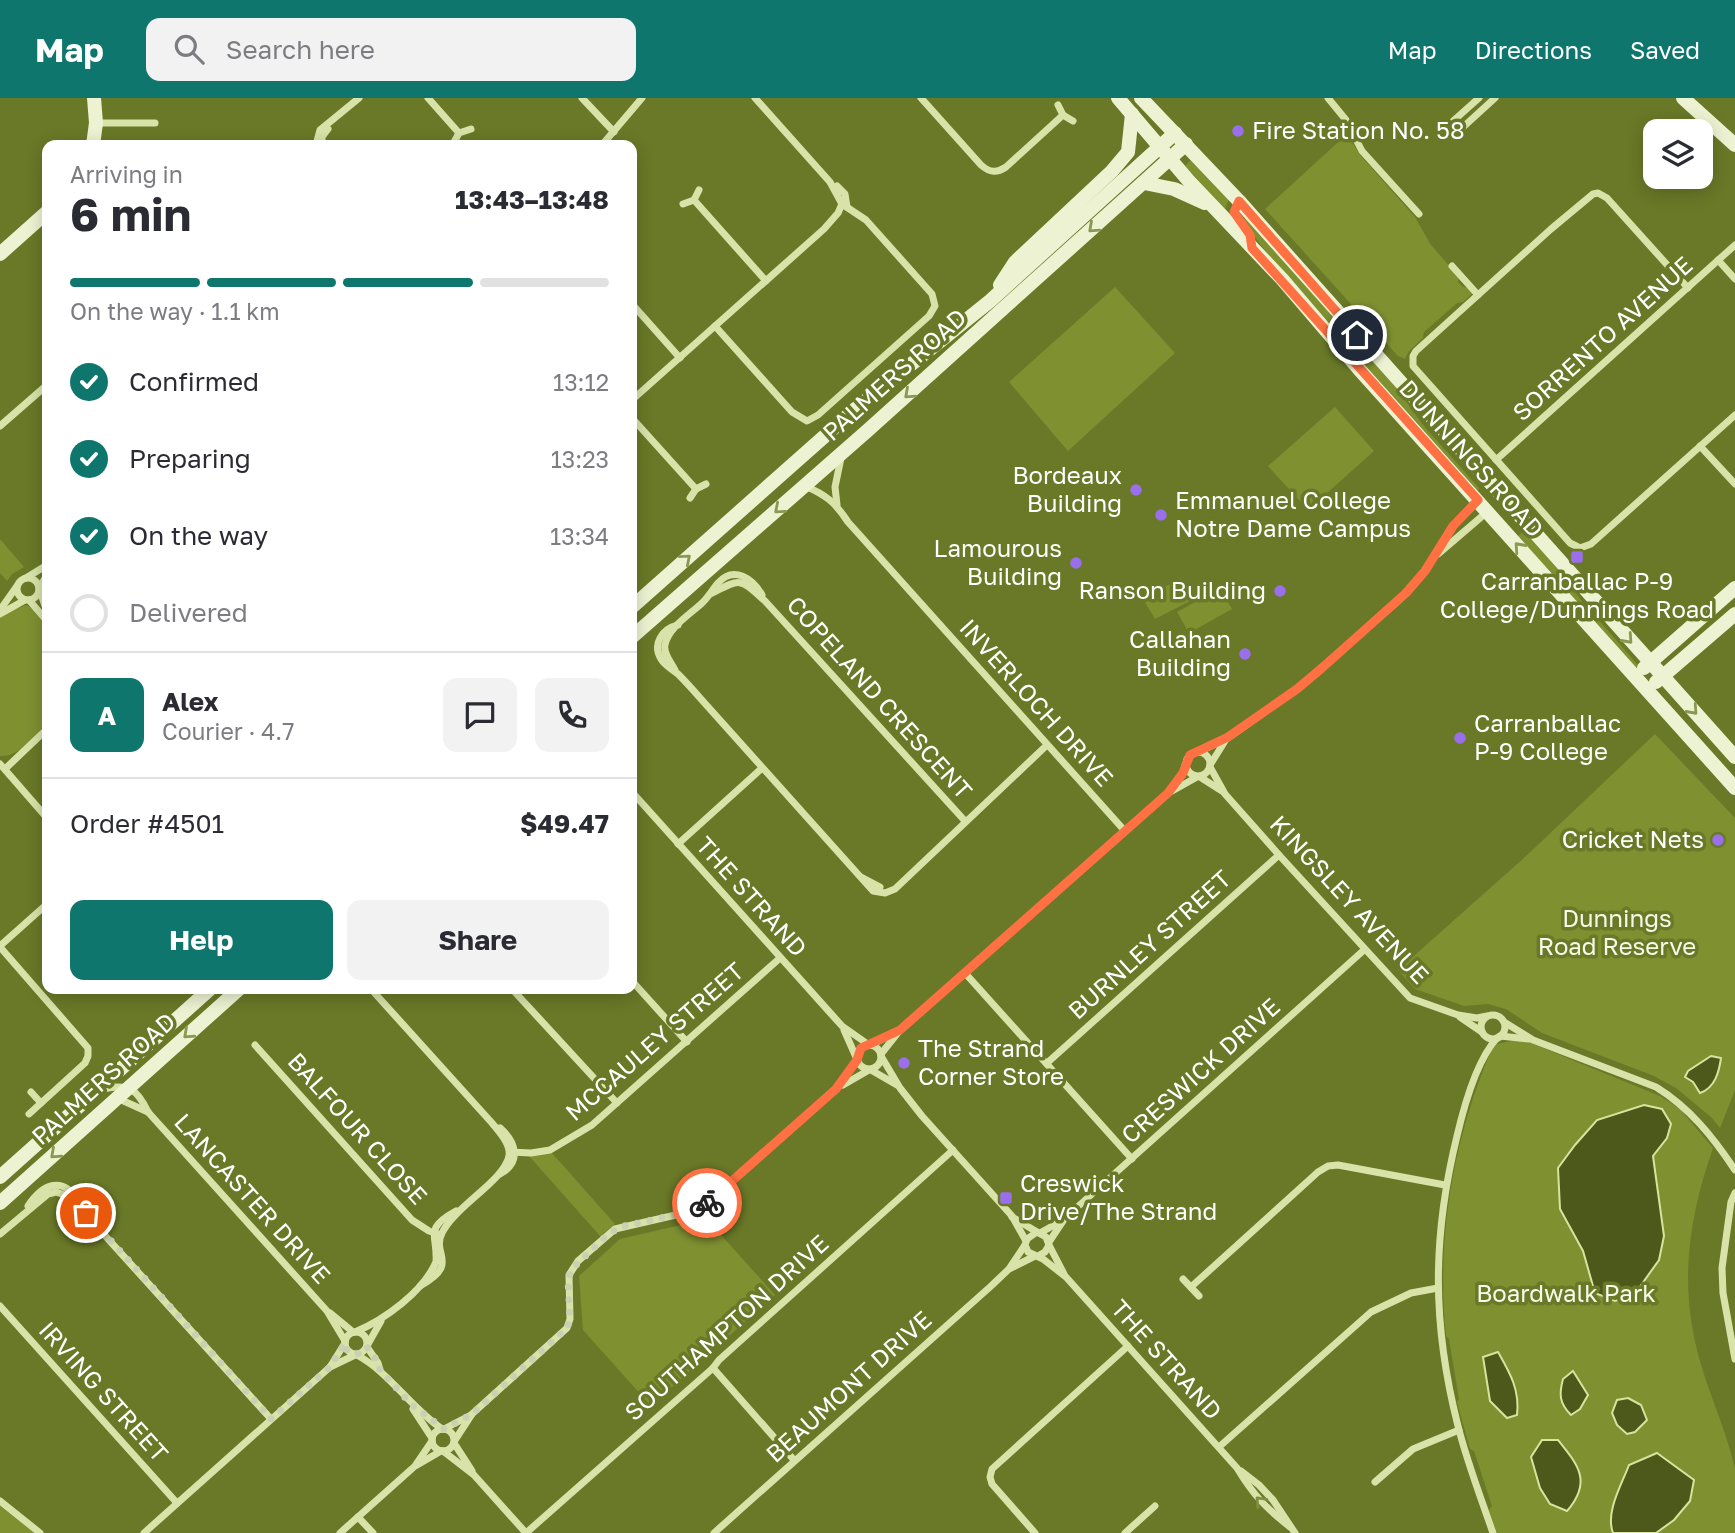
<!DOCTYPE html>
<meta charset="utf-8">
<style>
body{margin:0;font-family:"Golos Text",sans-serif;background:#f2f2f3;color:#2b2b33;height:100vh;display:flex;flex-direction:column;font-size:26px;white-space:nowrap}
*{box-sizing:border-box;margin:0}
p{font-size:23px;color:#7c7c81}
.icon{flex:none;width:38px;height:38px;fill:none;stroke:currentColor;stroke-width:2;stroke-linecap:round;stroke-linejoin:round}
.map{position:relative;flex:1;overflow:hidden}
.side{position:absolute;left:42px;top:42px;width:595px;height:854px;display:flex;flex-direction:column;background:#fff;border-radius:14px;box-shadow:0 4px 18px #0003}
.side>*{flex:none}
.tools{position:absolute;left:1643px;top:21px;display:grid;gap:14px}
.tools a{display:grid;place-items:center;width:70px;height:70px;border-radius:14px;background:#fff;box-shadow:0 4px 18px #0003;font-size:35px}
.pin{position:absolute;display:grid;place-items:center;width:60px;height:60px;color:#fff;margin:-30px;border:4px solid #fff;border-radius:50%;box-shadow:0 2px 7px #0007}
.courier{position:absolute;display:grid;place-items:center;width:70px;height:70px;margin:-35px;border:5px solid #ff7043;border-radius:50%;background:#fff;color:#222;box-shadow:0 2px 9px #0007}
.head em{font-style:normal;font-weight:700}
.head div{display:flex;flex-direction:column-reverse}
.head{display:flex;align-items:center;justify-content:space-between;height:119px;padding:0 28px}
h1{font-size:46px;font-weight:700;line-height:52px}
.bar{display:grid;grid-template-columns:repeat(4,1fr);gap:10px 7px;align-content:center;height:84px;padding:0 28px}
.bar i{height:9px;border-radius:5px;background:#e1e1e2}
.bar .current{background:#0f766e}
.bar p{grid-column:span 4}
.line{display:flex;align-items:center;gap:18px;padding:0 28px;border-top:2px solid #e1e1e2}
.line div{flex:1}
.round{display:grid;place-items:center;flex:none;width:74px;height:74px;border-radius:14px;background:#f2f2f3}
ol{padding:0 28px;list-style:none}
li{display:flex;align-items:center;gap:21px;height:77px}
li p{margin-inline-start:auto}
li .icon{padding:7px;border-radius:50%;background:#0f766e;color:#fff;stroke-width:4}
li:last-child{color:#7c7c81}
li i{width:38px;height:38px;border:4px solid #e1e1e2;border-radius:50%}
.action{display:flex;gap:14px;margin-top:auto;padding:14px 28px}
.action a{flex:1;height:80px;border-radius:14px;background:#0f766e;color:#fff;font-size:28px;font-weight:700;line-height:80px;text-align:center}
.action a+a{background:#f2f2f3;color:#2b2b33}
header{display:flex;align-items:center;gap:42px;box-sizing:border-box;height:98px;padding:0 35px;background:#0f766e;color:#fff}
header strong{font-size:33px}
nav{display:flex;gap:38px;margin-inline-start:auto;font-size:24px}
.search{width:490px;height:63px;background:#f2f2f3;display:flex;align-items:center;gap:18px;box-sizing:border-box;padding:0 24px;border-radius:14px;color:#7c7c81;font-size:26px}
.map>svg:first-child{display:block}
.green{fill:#7f9031}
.water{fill:#4d591b;stroke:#d8e39e;stroke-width:2}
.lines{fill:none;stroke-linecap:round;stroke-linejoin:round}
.street{stroke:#d9e3a9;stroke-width:7}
.secondary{stroke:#edf3d2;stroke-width:14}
.oneway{stroke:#8a9852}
.oneway2{stroke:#7f8e41}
.done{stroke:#cad0b3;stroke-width:7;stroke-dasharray:0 12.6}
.route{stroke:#ff7043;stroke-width:9}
.poi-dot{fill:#996feb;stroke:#697927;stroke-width:2.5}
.labels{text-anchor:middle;stroke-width:7;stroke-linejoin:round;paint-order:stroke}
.poi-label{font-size:24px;fill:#fff;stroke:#697927;text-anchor:start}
.street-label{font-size:24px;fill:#fff;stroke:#697927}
.park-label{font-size:24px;fill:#f6fae8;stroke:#697927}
</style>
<header>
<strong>Map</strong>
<div class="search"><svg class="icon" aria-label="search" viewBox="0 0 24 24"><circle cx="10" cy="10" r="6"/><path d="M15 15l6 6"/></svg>Search here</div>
<nav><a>Map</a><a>Directions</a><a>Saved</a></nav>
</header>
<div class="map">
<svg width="1735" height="1435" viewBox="0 0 1735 1435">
<rect width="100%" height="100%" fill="#697927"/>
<!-- green -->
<g class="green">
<polygon points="1347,36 1360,57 1415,119 1431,147 1459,179 1458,184 1463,189 1469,190 1472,196 1463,204 1457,205 1424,234 1423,240 1409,253 1405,261 1398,258 1265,111"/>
<polygon points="1191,62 1229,101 1225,111 1185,68"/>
<polygon points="1246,120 1393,285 1423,327 1479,390 1478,393 1285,178 1246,128 1243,123"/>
<polygon points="1115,189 1175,255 1068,353 1009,284"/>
<polygon points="1335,309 1374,353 1308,412 1268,368"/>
<polygon points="1525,432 1553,464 1581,502 1638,567 1636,570 1518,438"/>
<polygon points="0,441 24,469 12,476 7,483 0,475"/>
<polygon points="1181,480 1192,502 1155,521 1143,501"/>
<polygon points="1220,490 1232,511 1189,535 1177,514"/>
<path d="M27,507l9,6 11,17v95c-12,12 -29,35 -47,33v-138l9,-7z"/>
<polygon points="1655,636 1735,720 1735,992 1720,1030 1711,1019 1676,990 1654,978 1542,935 1506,911 1488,906 1464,908 1415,891 1398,872 1525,759"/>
<path d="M1515,942l11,1 134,55 19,12 34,40c-21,60 -32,120 -20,183 8,48 32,92 42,138 0,20 0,44 0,64h-238l-8,-23 3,-4 -18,-55 -4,-2 -13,-47 2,-3 -10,-60 -3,-3c-10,-96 7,-196 45,-285l6,-7z"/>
<polygon points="552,1055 615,1126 600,1138 529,1058"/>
<polygon points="704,1118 775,1197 651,1308 583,1232 579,1178 620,1141 698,1123"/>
<polygon points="0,1408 35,1435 0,1435"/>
</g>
<!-- water -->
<g class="water">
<path d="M1711,958l10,2c-2,14 -6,30 -21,35l-7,-11 -8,-5 3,-6z"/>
<polygon points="1644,1007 1662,1011 1671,1026 1667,1040 1653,1058 1664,1138 1659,1162 1634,1197 1615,1203 1595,1195 1583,1153 1560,1111 1558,1070 1575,1047 1597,1022"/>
<path d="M1498,1254c12,21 22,38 19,63l-10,3 -17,-17 -7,-44z"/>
<path d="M1573,1273l15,24 -8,14 -9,6c-12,-12 -12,-21 -8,-36z"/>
<polygon points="1628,1300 1641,1307 1647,1322 1635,1334 1627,1336 1617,1327 1612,1315 1617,1302"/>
<path d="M1542,1342h16c21,26 34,42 9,71l-17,-7 -10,-16 -9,-31z"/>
<path d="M1657,1355l37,27 -4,21 -16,19 -18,13h-43c-8,-21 9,-49 16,-68z"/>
</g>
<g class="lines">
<!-- street -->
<g class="street">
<polyline points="428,0 459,35"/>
<polyline points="582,0 614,34"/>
<polyline points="755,0 830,84 842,106"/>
<path d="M921,0l60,67c9,8 16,8 25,2l57,-52"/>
<polyline points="1328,0 1346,22 1362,53 1419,116"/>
<polyline points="1479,0 1452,24 1451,28 1454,33 1461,31 1495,0"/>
<polyline points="1058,7 1063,17 1073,23"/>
<polyline points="97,25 155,25"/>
<polyline points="453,46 459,35 471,31"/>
<polyline points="316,47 320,32 359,0"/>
<polyline points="322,47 322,39 328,31"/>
<polyline points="602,47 642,0"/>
<polyline points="837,88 845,96 847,109"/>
<polyline points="694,102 766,183"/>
<polyline points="683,106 694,102 699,92"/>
<polyline points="1718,162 1735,181"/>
<polyline points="1452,168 1478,197"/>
<polyline points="1688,190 1607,100 1598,95 1593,96 1551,131 1416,253 1413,258 1413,268 1570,445 1580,450 1591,446 1735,317"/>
<polyline points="632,206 680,260"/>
<polyline points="715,228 792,314 807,323 818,317 929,218 935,208 932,196 866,122 842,106"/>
<polyline points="632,302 824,131 838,115 842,106"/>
<polyline points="632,320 696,391"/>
<polyline points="0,328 47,287"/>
<polyline points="1700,348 1735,386"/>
<polyline points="1496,362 1735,147"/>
<path d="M805,388c21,9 30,16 43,36l276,308"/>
<polyline points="690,400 696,391 706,386"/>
<polyline points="837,407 835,389 841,360"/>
<polyline points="1438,456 1487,414"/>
<circle cx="28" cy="491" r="11"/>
<polyline points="26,480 47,467"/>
<polyline points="39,490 47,477"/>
<polyline points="40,493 47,514"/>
<path d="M712,495c30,-15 27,-15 53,8l200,220"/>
<polyline points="29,502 47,523"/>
<polyline points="0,512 17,488"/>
<polyline points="0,516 25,502"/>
<path d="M678,527c-16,4 -26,19 -17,34 4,7 11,10 17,15 8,8 16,17 23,25l172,192 12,2 10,-4 152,-144"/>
<path d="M675,572c-4,-8 -12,-16 -10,-25 3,-17 24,-30 36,-41 7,-6 11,-14 17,-21 16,-18 35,-4 44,12"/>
<circle cx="1198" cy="666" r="12"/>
<polyline points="1198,654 1228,640 1297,591 1398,503 1425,473 1453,428 1478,403"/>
<polyline points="0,666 47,720"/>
<polyline points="1210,667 1225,643"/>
<polyline points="1210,669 1225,696 1279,757 1410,900 1458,917 1477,920 1487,918"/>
<polyline points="5,671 47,631"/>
<polyline points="1200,679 1222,693"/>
<polyline points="1172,693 1197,679"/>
<polyline points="632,694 842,928 869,947"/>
<polyline points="678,746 762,670"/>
<polyline points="861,779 880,789"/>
<polyline points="0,848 47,806"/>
<polyline points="0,849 88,950 88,958 85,965 29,1016"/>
<polyline points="965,875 1132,1061"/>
<polyline points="632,883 687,944"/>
<path d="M371,891l121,134c7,9 19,21 17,33 -5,25 -54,50 -67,77 -11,22 19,30 -22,53"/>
<polyline points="512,891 617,1005"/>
<circle cx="1493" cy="929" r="12"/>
<polyline points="1460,919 1482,934"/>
<path d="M1504,924l29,18 123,47c34,21 57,50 79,83"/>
<polyline points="844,932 856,959"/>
<polyline points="1500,938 1529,941"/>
<circle cx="869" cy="959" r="12"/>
<polyline points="255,947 412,1122 429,1133 441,1137"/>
<polyline points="871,947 896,934"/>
<polyline points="881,956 900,932 1168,695 1183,675 1185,667"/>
<polyline points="881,958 900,990 922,1018 1012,1118 1026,1143"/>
<polyline points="1047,965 1279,757"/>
<polyline points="871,972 897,987"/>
<polyline points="843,987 869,972"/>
<path d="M103,991c26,-6 34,0 45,23l179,199 18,30"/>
<polyline points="31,994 41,1005"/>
<polyline points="117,1000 148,1014"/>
<path d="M500,1030c16,14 22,34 0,46"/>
<polyline points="510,1054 531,1055 550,1052 592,1027 780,860"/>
<polyline points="1735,1095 1731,1104 1722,1170 1723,1195 1735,1261"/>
<path d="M28,1108c14,-21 33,-31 50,-6"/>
<polyline points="1012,1119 1037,1134"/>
<polyline points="1040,1135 1063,1122 1364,852"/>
<polyline points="0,1136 48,1096 56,1094 70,1099 271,1321"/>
<polyline points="1049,1144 1063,1123"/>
<polyline points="1049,1147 1064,1176"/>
<path d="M1038,1158l7,-4 4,-7 -3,-8 -9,-5 -10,7 -2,6 3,7 15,7 23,18 171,191c17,28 28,39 53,59"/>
<polyline points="1011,1170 1035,1158"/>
<polyline points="1183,1181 1199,1198"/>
<polyline points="1191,1189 1318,1074 1328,1068 1338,1067 1445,1087"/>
<polyline points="0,1208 177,1405"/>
<polyline points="330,1215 353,1234"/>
<circle cx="356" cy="1245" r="11"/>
<path d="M355,1234c29,-12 68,-40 81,-70 2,-27 -13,-33 20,-51"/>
<polyline points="368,1246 381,1223"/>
<polyline points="367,1249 378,1265 380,1272"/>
<path d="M357,1257c33,18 53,52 85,74"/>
<polyline points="330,1269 355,1257"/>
<polyline points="713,1270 794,1362"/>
<polyline points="413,1311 432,1340"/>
<circle cx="443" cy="1342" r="11"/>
<polyline points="444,1331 471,1317"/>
<polyline points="455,1342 472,1316 567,1230 570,1221 569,1177 578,1163 615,1131 693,1113 704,1108 836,991 857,962"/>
<polyline points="454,1345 472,1373"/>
<polyline points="1219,1349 1371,1214 1411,1195 1438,1190"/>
<polyline points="443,1353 474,1377 526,1435"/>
<polyline points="417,1367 441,1353"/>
<polyline points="1241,1373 1259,1387 1273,1402 1295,1435"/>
<polyline points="1375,1384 1413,1351 1459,1332"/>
<polyline points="0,1403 40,1435"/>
<polyline points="358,1419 373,1435"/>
<polyline points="144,1435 330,1269 345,1245"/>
<polyline points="340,1435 415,1368 432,1343"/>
<polyline points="526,1435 713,1270 719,1262 953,1052"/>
<polyline points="714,1435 990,1189 1009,1171 1025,1147"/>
<polyline points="1035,1435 992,1386 990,1379 992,1371 1128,1248"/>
<polyline points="1125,1435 1155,1408"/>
<path d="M1493,1435c-12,-35 -26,-71 -35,-107 -26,-102 -26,-188 -1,-290 7,-30 19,-75 40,-98"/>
</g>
<!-- secondary -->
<g class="secondary">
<polyline points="1118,0 1188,82 1282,181 1358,270 1735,690"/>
<polyline points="1141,0 1239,103 1735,659"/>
<polyline points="1683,0 1735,47"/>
<polyline points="93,47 96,25 94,0"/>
<polyline points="1144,85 1174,91 1205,105"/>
<polyline points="0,156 47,114"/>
<polyline points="1000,187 1015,164 1112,73 1128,54 1132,16"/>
<polyline points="632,509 853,313 990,203 1175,35"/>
<polyline points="632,539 867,333 1186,46"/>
<polyline points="1644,570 1735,490"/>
<polyline points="1656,584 1735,516"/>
<polyline points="0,1079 210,891"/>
<polyline points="0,1105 239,891"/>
</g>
</g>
<!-- one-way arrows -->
<defs><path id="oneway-chevron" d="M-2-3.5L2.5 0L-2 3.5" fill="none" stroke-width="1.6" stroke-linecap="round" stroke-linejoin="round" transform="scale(1.75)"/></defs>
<g class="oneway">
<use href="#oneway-chevron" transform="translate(1093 130) rotate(138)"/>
<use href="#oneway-chevron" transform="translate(909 296) rotate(138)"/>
<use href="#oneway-chevron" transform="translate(779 411) rotate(139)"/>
<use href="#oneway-chevron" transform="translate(1519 449) rotate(-132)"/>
<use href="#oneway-chevron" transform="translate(686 461) rotate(-41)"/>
<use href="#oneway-chevron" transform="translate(1628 541) rotate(48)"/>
<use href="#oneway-chevron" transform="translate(1693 612) rotate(48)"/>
<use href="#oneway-chevron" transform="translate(188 936) rotate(138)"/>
<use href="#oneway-chevron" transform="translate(55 1056) rotate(138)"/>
</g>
<use class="oneway2" href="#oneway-chevron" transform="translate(1260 1403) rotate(-133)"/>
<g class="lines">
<!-- done -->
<polyline class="done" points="86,1115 271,1321 330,1269 345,1245 347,1252 355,1256 362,1255 367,1249 379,1265 380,1272 412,1307 444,1331 472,1316 567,1230 570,1221 568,1183 571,1172 606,1138 620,1129 693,1113 707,1105"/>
<!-- route -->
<polyline class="route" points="707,1105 836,991 857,962 861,950 900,932 1168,695 1183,675 1190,657 1228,639 1297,591 1322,570 1406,495 1425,473 1453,428 1478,402 1252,150 1250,137 1234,114 1239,103 1357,237"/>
</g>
<!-- markers -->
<g class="poi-dot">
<circle cx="1238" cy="33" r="7"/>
<circle cx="1136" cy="392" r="7"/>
<circle cx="1161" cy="417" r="7"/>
<rect x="1570" y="452" width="14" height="14" rx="3.5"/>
<circle cx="1076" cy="465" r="7"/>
<circle cx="1280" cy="493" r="7"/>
<circle cx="1245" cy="556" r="7"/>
<circle cx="1460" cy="640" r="7"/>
<circle cx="1718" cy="742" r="7"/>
<circle cx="904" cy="965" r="7"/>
<rect x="999" y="1093" width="14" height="14" rx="3.5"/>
</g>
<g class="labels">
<!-- poi labels -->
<g class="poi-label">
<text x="1252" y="41">Fire Station No. 58</text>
<text x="1122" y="386" text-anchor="end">Bordeaux<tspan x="1122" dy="28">Building</tspan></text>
<text x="1175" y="411">Emmanuel College<tspan x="1175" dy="28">Notre Dame Campus</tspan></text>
<text x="1062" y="459" text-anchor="end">Lamourous<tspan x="1062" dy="28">Building</tspan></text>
<text x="1577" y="492" text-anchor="middle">Carranballac P-9<tspan x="1577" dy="28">College/Dunnings Road</tspan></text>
<text x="1266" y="501" text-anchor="end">Ranson Building</text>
<text x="1231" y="550" text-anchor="end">Callahan<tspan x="1231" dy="28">Building</tspan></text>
<text x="1474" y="634">Carranballac<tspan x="1474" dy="28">P-9 College</tspan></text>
<text x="1704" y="750" text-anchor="end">Cricket Nets</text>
<text x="918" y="959">The Strand<tspan x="918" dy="28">Corner Store</tspan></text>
<text x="1020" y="1094">Creswick<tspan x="1020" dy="28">Drive/The Strand</tspan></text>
</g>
<!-- street labels -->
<g class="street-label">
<text transform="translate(1603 241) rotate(-42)" y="8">SORRENTO AVENUE</text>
<text transform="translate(895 277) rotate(-42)" y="8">PALMERS ROAD</text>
<text transform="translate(1471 361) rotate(48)" y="8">DUNNINGS ROAD</text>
<text transform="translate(879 600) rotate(48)" y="8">COPELAND CRESCENT</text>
<text transform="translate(1036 605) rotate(48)" y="8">INVERLOCH DRIVE</text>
<text transform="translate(751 799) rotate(48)" y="8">THE STRAND</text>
<text transform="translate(1349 802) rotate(47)" y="8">KINGSLEY AVENUE</text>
<text transform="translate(1150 847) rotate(-42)" y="8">BURNLEY STREET</text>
<text transform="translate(655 944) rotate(-41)" y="8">MCCAULEY STREET</text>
<text transform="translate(1201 973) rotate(-42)" y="8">CRESWICK DRIVE</text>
<text transform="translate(104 981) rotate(-42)" y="8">PALMERS ROAD</text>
<text transform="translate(357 1031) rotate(48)" y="8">BALFOUR CLOSE</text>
<text transform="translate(252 1101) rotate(48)" y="8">LANCASTER DRIVE</text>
<text transform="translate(727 1230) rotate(-42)" y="8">SOUTHAMPTON DRIVE</text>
<text transform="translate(1166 1262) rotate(48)" y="8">THE STRAND</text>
<text transform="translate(849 1289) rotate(-42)" y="8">BEAUMONT DRIVE</text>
<text transform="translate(103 1294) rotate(48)" y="8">IRVING STREET</text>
</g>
<!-- park labels -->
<g class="park-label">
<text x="1617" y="829">Dunnings<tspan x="1617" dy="28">Road Reserve</tspan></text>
<text x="1566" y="1204">Boardwalk Park</text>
</g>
</g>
</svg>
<div class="tools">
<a><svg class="icon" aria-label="layers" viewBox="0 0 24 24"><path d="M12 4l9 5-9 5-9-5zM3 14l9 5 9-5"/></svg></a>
</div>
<div class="pin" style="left:86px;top:1115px;background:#ea580c"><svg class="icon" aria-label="bag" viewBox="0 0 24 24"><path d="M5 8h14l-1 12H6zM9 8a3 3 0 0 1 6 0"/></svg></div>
<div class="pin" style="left:1357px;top:237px;background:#1f2937"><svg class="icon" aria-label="home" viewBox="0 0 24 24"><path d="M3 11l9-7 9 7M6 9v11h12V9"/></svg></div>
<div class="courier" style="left:707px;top:1105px"><svg class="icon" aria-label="bike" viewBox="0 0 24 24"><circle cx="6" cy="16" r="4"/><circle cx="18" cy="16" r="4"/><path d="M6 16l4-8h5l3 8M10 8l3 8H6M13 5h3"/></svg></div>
<section class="side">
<div class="head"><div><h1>6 min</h1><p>Arriving in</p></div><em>13:43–13:48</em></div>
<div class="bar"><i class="current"></i><i class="current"></i><i class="current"></i><i></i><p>On the way · 1.1 km</p></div>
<ol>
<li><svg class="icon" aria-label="check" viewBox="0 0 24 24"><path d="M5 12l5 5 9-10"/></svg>Confirmed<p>13:12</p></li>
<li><svg class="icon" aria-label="check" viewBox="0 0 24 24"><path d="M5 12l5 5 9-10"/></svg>Preparing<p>13:23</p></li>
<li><svg class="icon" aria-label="check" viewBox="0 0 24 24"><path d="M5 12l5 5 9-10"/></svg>On the way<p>13:34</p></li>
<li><i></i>Delivered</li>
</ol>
<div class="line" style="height:126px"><b class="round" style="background:#0f766e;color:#fff">A</b><div><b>Alex</b><p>Courier · 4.7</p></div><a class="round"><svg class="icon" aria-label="chat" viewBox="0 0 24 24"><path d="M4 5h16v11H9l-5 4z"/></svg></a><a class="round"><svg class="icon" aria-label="phone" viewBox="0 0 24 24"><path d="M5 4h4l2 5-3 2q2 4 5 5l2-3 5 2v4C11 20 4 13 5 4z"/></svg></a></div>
<div class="line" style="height:91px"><div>Order #4501</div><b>$49.47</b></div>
<div class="action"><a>Help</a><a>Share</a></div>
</section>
</div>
